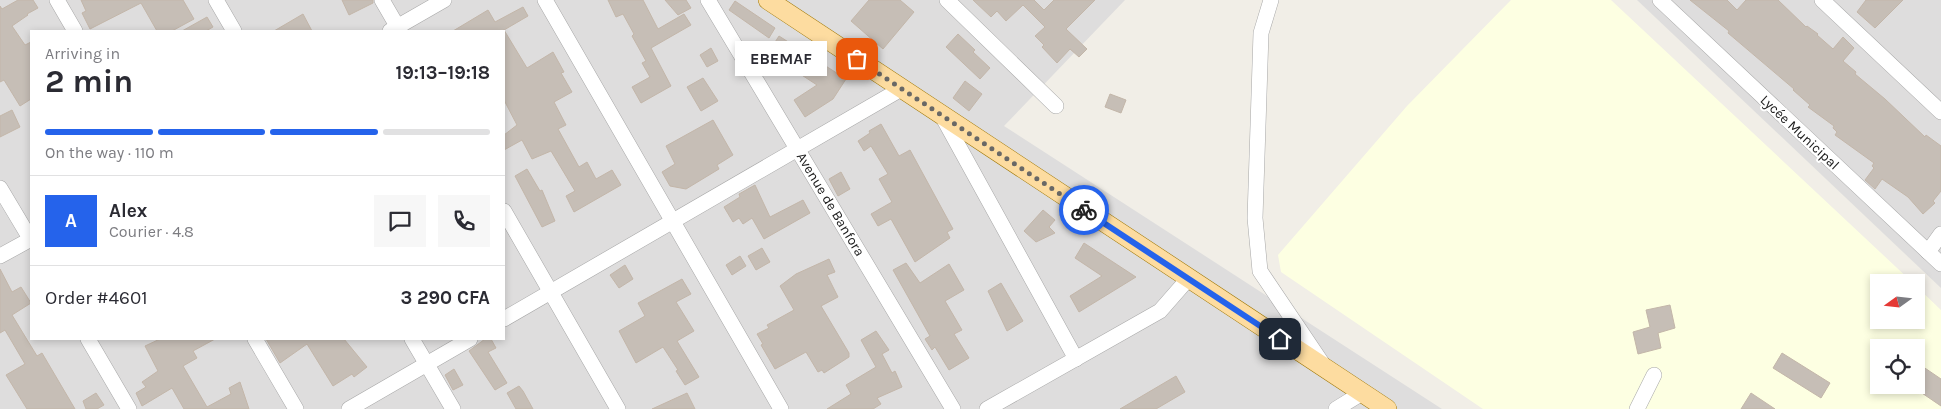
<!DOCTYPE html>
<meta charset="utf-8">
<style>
body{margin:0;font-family:Karla,sans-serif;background:#f7f7f7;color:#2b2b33;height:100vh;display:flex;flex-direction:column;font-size:19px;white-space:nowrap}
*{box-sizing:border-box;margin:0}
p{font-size:16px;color:#7c7c81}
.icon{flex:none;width:28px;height:28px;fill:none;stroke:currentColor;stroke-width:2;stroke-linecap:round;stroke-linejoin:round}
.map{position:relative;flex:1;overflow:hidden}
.drawer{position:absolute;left:30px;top:30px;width:475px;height:310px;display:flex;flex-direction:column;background:#fff;border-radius:0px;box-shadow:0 2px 8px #0003}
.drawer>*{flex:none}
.needle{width:32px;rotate:255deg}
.buttons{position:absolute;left:1870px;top:274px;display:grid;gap:10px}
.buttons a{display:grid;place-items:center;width:55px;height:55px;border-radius:0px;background:#fff;box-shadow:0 2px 8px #0003;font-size:25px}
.pin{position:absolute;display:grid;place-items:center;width:42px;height:42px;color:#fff;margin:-21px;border-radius:10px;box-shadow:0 2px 8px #0006}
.courier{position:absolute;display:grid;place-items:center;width:50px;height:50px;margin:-25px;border:4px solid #2563eb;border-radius:50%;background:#fff;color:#222;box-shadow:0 1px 6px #0007}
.bubble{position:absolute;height:35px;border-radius:0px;background:#fff;box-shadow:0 2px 8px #0003;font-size:16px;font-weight:700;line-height:35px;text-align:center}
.headline em{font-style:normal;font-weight:700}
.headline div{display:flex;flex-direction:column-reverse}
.headline{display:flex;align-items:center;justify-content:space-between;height:85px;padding:0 15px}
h1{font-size:32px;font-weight:700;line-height:38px}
.bar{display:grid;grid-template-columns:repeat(4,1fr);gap:8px 5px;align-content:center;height:60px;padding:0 15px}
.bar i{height:6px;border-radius:4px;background:#e1e1e2}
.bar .active{background:#2563eb}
.bar p{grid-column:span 4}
.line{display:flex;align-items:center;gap:12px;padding:0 15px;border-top:1px solid #e1e1e2}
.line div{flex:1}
.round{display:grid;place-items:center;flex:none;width:52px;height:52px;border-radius:0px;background:#f7f7f7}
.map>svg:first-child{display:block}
.residential{fill:#dedddd;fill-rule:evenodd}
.education{fill:#fdffe2;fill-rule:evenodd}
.building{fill:#c6beb6;stroke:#c3b6a9}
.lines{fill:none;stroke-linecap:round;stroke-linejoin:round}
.minor-casing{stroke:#a7a7a7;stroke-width:16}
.major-casing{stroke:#9d7500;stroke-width:20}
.minor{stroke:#fff;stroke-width:15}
.major{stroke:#fddca0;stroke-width:19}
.done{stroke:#696866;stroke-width:5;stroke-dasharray:0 9}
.route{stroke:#2563eb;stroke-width:6}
.labels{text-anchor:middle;stroke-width:4;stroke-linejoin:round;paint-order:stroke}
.street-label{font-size:14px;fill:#202020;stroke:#fff}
</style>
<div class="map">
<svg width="1941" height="409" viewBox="0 0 1941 409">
<rect width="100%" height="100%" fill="#f1eee7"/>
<!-- residential -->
<g class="residential">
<path d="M0,0h1125l-121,126 438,283h-1442zM31,31h473v308h-473z"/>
<polygon points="1637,0 1941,0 1941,288"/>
</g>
<!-- education -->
<path class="education" d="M1511,0h100l301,282h-33v38h37v-34l25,24v99h-458l-202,-137 -3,-17 129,-149zM1879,348h37v37h-37z"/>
<!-- building -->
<g class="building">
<polygon points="18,0 33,0 38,8 27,14 28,15 12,26 25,45 31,42 31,99 20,106 4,80 0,82 0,6 2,9"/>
<polygon points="81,0 183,0 194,19 172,31 157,31 141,3 90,29 82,13 86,11"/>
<polygon points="342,0 373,0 373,3 349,15"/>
<polygon points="608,0 643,0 658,29 684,14 691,25 651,48 671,86 641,103 632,87 650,77 642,63 646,61 632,36 634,34 623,14 616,17"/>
<polygon points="665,0 686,0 691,8 678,15"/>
<polygon points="869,0 900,0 914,12 883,49 851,21"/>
<polygon points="973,0 1034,0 1044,10 1054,0 1095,0 1066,29 1087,49 1079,57 1070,49 1057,63 1042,47 1044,45 1035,36 1045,27 1023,5 1006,21 997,11 991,17"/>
<polygon points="1690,0 1727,0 1737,10 1746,0 1778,0 1806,27 1807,26 1818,34 1817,35 1833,49 1843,37 1854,48 1843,61 1856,72 1855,74 1885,99 1925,137 1926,135 1941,146 1941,191 1933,201 1935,203 1923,214 1908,197 1882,179 1875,189 1865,180 1874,168 1872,166 1874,163 1835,135 1837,132 1833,128 1834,126 1808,107 1810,105 1793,90 1794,89 1728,33 1729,31"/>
<polygon points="1866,0 1903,0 1875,28 1857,12"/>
<polygon points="735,1 775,28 769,38 729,10"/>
<polygon points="523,7 528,16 504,30 527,68 553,52 564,72 561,73 572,92 554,102 566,125 558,129 579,167 587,162 596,179 612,170 621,185 574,212 566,196 575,191 551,151 532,159 522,140 504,150 504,135 517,125 504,100 504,30 501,31 453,31 488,10 495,22"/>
<polygon points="303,14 312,31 274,31"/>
<polygon points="207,17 213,27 206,31 182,31"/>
<polygon points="958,34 975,50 973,52 990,68 980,79 946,47"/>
<polygon points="779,36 846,79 833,99 805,117 794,100 817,85 768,53"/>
<polygon points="711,48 718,61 707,67 700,55"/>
<polygon points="703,78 718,101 701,111 687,87"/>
<polygon points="965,81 982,94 969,111 953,98"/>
<polygon points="1110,94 1126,100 1121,113 1105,107"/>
<polygon points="12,110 20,127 0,137 0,116"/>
<polygon points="713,120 733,155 717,165 719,169 686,189 670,186 662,172 675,164 666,146"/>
<polygon points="881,124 899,156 910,150 953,229 947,232 950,238 915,262 891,219 878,226 871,214 892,202 879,179 888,174 871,146 864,151 858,141 870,133 869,131"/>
<polygon points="527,169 540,191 542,190 555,221 542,227 515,176"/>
<polygon points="841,172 850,189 838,196 829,179"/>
<polygon points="755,185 770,217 803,200 810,213 764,239 752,218 743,224 739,218 733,222 724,207 740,197 739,194"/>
<polygon points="1043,210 1055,220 1049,227 1055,233 1036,242 1024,231"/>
<polygon points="1084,243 1136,277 1079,312 1070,296 1102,276 1075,258"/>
<polygon points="762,248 770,262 756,270 748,256"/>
<polygon points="740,256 746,266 732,275 726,265"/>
<polygon points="829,259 835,272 827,275 838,297 821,306 849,353 849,357 824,373 822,370 818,372 806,352 775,369 761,345 763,344 757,334 769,328 767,325 794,310 780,286 796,274"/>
<polygon points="906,263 920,283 949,264 964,290 945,301 962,330 954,334 969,358 949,370 935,347 932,350 925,339 930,336 893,270"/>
<polygon points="625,265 633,279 619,288 610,275"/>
<polygon points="0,269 12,292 21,287 31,303 12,315 37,356 42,353 75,409 27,409 6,375 25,364 5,330 0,333"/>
<polygon points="682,279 691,294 676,302 694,331 677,341 699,377 685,385 676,371 678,370 663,347 636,363 619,331 645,316 638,303"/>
<polygon points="1001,283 1023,321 1007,331 988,291"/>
<polygon points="1670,305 1675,328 1658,333 1661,348 1638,354 1633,332 1650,327 1646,310"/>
<polygon points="876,331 889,350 882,354 892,373 895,371 902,387 877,398 881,404 873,409 827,409 851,394 846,385 876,367 861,340"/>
<polygon points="160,339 215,339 193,351 197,358 183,366 207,407 231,394 229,388 240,382 249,409 184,409 172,388 142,406 136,393 146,387 142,382 158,371 145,346"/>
<polygon points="266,339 344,339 367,367 354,377 352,374 333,386 307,344 280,363"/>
<polygon points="485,339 491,339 496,348 488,352 507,383 495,390 469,351"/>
<polygon points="1782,353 1830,383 1821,398 1773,368"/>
<polygon points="1916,362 1941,379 1941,406 1916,389"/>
<polygon points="454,369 463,385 453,390 445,375"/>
<polygon points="1176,376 1185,392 1156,409 1120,409"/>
<polygon points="519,386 523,391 533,409 516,409 507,393"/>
<polygon points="96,393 104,405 97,409 86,409 83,401"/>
<polygon points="687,393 695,409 652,409"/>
<polygon points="1751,393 1775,409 1741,409"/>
</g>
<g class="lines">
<defs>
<g id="minor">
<polyline points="57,0 75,31"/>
<polyline points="216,0 234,31"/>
<polyline points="382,0 400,31"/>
<polyline points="545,0 781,409"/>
<polyline points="708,0 953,409"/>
<polyline points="947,0 1056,106"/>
<polyline points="1271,0 1261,33 1255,218 1260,271 1322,363"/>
<polyline points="1660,0 1941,264"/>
<polyline points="1822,0 1941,112"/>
<polyline points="390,31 444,0"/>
<polyline points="942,116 1076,359"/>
<polyline points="0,188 31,240"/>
<polyline points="504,211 618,409"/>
<polyline points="1928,252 1941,234"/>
<polyline points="0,256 31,239"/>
<polyline points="504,319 901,89"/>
<polyline points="88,339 129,409"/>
<polyline points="255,339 296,409"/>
<polyline points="412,339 453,409"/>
<polyline points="349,409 470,339"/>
<polyline points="987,409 1160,311 1188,279"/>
<polyline points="1336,409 1362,393"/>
<polyline points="1637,409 1654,375"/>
</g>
<polyline id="major" points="768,0 1387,409"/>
</defs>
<!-- minor casing -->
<use href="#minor" class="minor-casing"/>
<!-- major casing -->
<use href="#major" class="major-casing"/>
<!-- minor -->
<use href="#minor" class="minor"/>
<!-- major -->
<use href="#major" class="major"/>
</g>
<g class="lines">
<!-- done -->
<polyline class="done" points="857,59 1084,210"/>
<!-- route -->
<polyline class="route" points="1084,210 1280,339"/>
</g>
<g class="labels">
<!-- street labels -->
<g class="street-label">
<text transform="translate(1800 132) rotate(43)" y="5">Lycée Municipal</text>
<text transform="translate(831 204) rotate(59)" y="5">Avenue de Banfora</text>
</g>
</g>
</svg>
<div class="buttons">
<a><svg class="needle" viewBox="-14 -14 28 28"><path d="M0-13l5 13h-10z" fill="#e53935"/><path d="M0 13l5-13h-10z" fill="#7c7c81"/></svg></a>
<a><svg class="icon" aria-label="locate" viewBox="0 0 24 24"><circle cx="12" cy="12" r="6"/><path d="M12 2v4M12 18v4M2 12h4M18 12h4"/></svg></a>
</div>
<div class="pin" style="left:857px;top:59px;background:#ea580c"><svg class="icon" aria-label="bag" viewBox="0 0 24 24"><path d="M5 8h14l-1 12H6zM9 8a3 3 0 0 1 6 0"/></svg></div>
<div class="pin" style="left:1280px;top:339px;background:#1f2937"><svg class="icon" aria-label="home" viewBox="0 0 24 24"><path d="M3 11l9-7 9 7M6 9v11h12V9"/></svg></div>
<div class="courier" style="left:1084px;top:210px"><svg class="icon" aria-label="bike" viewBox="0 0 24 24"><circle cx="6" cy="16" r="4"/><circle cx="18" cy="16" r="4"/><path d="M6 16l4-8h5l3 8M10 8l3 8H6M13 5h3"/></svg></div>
<div class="bubble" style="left:735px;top:41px;width:92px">EBEMAF</div>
<section class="drawer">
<div class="headline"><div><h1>2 min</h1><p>Arriving in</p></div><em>19:13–19:18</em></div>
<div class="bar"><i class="active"></i><i class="active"></i><i class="active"></i><i></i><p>On the way · 110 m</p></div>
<div class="line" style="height:90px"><b class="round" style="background:#2563eb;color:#fff">A</b><div><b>Alex</b><p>Courier · 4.8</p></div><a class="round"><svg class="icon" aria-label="chat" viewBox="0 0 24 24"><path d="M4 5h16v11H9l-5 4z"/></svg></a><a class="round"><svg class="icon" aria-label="phone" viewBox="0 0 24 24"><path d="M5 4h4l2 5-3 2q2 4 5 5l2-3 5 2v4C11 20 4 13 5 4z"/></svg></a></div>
<div class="line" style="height:65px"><div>Order #4601</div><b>3 290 CFA</b></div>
</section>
</div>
